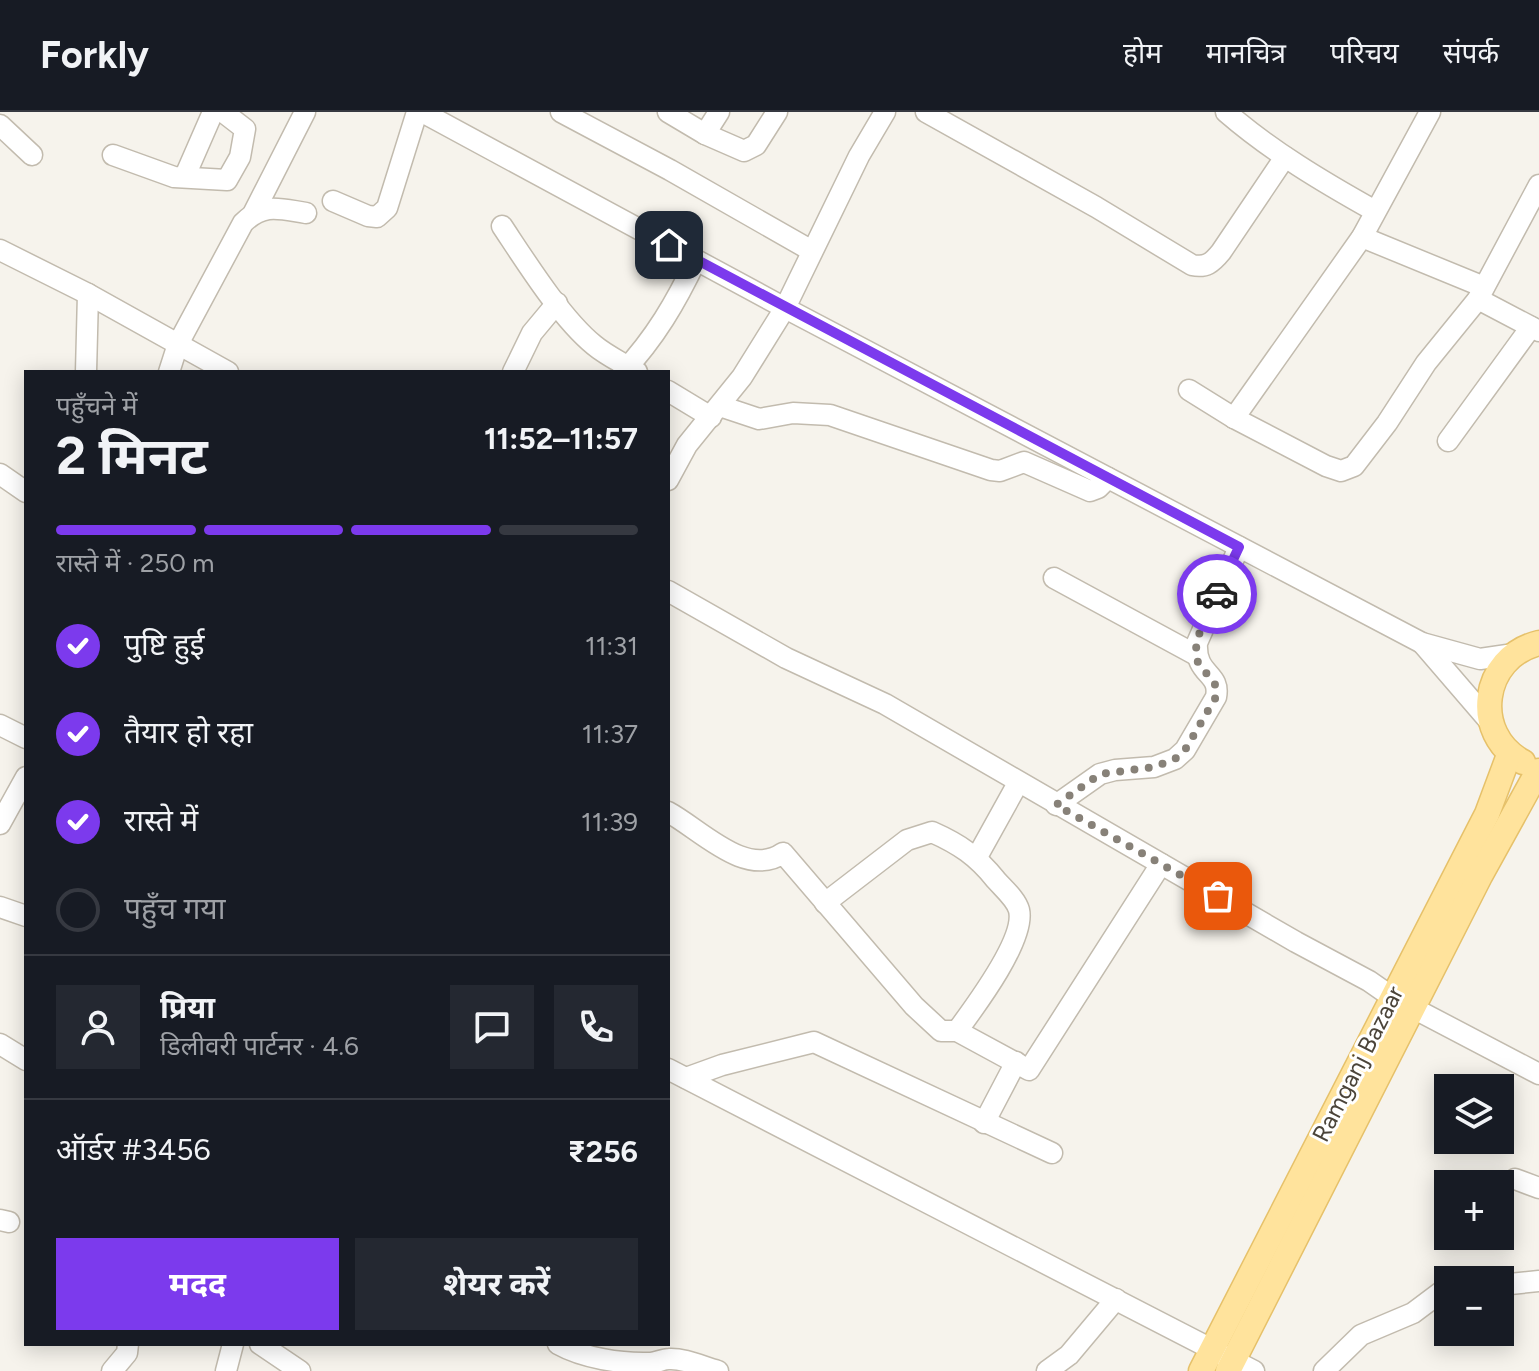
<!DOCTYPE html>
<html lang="hi">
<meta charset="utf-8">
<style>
body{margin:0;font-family:Figtree,"Noto Sans Devanagari",sans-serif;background:#242831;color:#f1f3f6;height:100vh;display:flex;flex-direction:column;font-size:30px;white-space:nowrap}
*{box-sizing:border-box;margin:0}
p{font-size:26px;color:#9ea1a6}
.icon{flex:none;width:44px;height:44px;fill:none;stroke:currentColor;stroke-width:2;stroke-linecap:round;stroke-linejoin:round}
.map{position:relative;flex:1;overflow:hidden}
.details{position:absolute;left:24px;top:258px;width:646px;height:976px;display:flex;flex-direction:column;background:#171b24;border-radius:0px;box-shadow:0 4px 20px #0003}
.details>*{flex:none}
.tools{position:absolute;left:1434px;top:962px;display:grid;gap:16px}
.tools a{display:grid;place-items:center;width:80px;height:80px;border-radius:0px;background:#171b24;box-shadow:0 4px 20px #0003;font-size:40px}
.pin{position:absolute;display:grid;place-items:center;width:68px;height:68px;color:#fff;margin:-34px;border-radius:16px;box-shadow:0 4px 12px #0006}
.courier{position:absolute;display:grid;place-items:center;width:80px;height:80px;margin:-40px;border:6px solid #7c3aed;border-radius:50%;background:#fff;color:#222;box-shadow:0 2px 10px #0007}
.overview em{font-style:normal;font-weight:700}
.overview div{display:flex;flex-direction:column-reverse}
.overview{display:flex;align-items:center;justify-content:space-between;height:136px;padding:0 32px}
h1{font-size:52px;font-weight:700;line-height:60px}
.bar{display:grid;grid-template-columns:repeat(4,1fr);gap:12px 8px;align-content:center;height:96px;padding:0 32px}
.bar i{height:10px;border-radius:6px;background:#363941}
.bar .selected{background:#7c3aed}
.bar p{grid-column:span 4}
.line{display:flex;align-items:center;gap:20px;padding:0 32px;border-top:2px solid #363941}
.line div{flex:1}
.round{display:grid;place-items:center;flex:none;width:84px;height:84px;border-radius:0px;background:#242831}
ol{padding:0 32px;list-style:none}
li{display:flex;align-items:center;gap:24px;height:88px}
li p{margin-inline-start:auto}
li .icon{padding:8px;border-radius:50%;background:#7c3aed;color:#fff;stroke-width:4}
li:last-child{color:#9ea1a6}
li i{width:44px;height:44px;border:4px solid #363941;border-radius:50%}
.action{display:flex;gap:16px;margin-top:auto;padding:16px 32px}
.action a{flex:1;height:92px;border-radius:0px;background:#7c3aed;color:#fff;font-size:32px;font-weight:700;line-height:92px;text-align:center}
.action a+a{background:#242831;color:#f1f3f6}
header{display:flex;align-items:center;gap:48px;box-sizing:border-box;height:112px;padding:0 40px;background:#171b24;border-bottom:2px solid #363941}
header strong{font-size:38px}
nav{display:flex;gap:44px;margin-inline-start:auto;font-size:28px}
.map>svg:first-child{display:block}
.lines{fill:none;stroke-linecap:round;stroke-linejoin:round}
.minor-casing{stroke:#c2bbae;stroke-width:23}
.major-casing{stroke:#e6c16a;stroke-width:27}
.minor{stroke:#fff;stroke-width:20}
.major{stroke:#ffe39c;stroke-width:24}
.done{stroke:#878178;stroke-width:8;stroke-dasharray:0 14.4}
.route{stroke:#7c3aed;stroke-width:10}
.labels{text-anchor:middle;stroke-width:6;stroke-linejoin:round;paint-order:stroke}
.street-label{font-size:24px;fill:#4b4439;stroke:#fff}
</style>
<header>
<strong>Forkly</strong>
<nav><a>होम</a><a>मानचित्र</a><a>परिचय</a><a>संपर्क</a></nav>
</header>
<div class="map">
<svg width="1539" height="1259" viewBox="0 0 1539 1259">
<rect width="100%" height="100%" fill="#f6f3ec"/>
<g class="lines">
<defs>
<g id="minor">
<polyline points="422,0 785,196 1422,531 1480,547 1514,542"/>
<polyline points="561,0 670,58 812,139"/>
<polyline points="668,0 705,22 744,39 756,33 777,0"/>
<path d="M926,0l170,95 96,58c14,3 20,-2 29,-13l64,-95"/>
<path d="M1226,0c45,39 97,70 149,99"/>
<polyline points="0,13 32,43"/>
<polyline points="705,22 719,0"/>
<polyline points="113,43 174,65 227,68 240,45 245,17 223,0"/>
<polyline points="185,64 213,0"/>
<polyline points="333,89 368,104 377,105 387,96 417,0"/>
<polyline points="254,100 305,0"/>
<path d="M502,114c24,36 59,92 92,119 13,11 29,18 43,27"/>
<polyline points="1362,125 1484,175"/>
<polyline points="0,138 88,182 228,260"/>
<polyline points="1478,187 1539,219"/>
<polyline points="86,260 88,182"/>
<path d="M169,260l9,-28 65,-121c21,-21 37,-14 63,-10"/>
<polyline points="513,260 532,221 557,191"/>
<path d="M623,260c32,-34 53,-70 73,-112"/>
<polyline points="1189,278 1234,306 1326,354 1341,359 1354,354 1387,311 1426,251 1478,187 1539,73"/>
<polyline points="668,279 711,305"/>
<polyline points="720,294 759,307 793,301 830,303 991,358 1000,359 1024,350 1090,379 1098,376 1108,366"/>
<polyline points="1234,306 1362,125 1430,0"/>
<polyline points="1448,329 1531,215"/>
<polyline points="0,362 26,380"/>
<polyline points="668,368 687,333 742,265 785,196 859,44 885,0"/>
<polyline points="1054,466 1196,543"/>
<polyline points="668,479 786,546 885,592 1296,830 1369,869 1392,885 1539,962"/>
<polyline points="1422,531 1490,610"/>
<polyline points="0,613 26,626"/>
<path d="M1056,693l44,-31 15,-4 39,-3 21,-8 10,-9 31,-53c5,-25 -21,-21 -19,-54l42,-96"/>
<path d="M668,700c32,17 78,67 115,41l131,153 27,25h16l72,39 132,-206"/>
<polyline points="0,712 26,665"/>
<polyline points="977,745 1018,671"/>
<path d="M825,791l82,-63 25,-8c27,12 45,24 64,48 7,8 20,19 23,30 7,29 -45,98 -62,121"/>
<polyline points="0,795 26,804"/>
<polyline points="0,932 26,948"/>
<polyline points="668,957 1254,1259"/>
<polyline points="686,966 722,953 814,930 1052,1041"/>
<polyline points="984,1011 1016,950"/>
<polyline points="1515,1067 1539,1076"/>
<polyline points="0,1108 9,1110"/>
<polyline points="1500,1173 1539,1169"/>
<polyline points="260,1232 300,1259"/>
<path d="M558,1232c25,14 63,20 92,19 7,0 12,-4 19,-4 15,-1 34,8 49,12"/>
<polyline points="112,1259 127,1241 128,1232"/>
<polyline points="226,1259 233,1232"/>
<polyline points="1047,1259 1069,1243 1116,1187"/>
<polyline points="1324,1259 1361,1223 1413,1201 1441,1180 1448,1179"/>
</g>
<g id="major">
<path d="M1523,650c-52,-28 -42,-105 16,-119"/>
<polyline points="1201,1259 1487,702 1509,643"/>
<polyline points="1228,1259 1480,764 1538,659"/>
</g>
</defs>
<!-- minor casing -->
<use href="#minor" class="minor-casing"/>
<!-- major casing -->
<use href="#major" class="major-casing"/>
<!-- minor -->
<use href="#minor" class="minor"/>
<!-- major -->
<use href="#major" class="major"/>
</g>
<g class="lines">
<!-- done -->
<path class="done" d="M1217,482c-7,17 -22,40 -21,60 1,19 24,22 20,43l-31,53 -10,9 -21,8 -54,7 -44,31 162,91"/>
<!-- route -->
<polyline class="route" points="669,133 1239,435 1217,482"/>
</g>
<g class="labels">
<!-- street labels -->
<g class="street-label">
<text transform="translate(1358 952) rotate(-63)" y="8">Ramganj Bazaar</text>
</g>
</g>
</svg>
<div class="tools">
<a><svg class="icon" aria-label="layers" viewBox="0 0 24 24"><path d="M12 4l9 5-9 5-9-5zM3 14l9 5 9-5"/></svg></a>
<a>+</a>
<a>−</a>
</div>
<div class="pin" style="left:1218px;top:784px;background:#ea580c"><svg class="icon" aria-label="bag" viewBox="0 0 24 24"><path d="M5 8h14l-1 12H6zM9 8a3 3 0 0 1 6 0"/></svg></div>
<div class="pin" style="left:669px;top:133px;background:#1f2937"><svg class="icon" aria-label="home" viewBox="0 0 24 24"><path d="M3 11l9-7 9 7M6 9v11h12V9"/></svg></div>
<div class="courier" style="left:1217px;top:482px"><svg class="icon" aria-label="car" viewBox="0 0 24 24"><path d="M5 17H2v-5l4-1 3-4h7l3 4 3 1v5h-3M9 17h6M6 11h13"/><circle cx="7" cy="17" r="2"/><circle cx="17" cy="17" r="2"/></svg></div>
<section class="details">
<div class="overview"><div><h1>2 मिनट</h1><p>पहुँचने में</p></div><em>11:52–11:57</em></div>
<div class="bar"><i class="selected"></i><i class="selected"></i><i class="selected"></i><i></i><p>रास्ते में · 250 m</p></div>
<ol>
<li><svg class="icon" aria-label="check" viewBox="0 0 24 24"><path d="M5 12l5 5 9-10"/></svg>पुष्टि हुई<p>11:31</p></li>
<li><svg class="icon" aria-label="check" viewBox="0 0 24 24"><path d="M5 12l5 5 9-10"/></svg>तैयार हो रहा<p>11:37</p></li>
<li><svg class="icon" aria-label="check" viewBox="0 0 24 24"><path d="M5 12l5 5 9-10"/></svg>रास्ते में<p>11:39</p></li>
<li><i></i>पहुँच गया</li>
</ol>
<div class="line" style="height:144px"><a class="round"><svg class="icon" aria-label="person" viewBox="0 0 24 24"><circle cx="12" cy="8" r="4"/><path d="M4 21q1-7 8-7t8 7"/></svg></a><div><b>प्रिया</b><p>डिलीवरी पार्टनर · 4.6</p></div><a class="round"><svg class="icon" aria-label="chat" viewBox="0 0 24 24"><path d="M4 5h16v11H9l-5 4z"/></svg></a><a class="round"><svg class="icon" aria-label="phone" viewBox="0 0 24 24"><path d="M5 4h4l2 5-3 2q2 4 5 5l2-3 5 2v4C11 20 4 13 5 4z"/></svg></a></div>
<div class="line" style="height:104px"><div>ऑर्डर #3456</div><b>₹256</b></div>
<div class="action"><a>मदद</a><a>शेयर करें</a></div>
</section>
</div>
